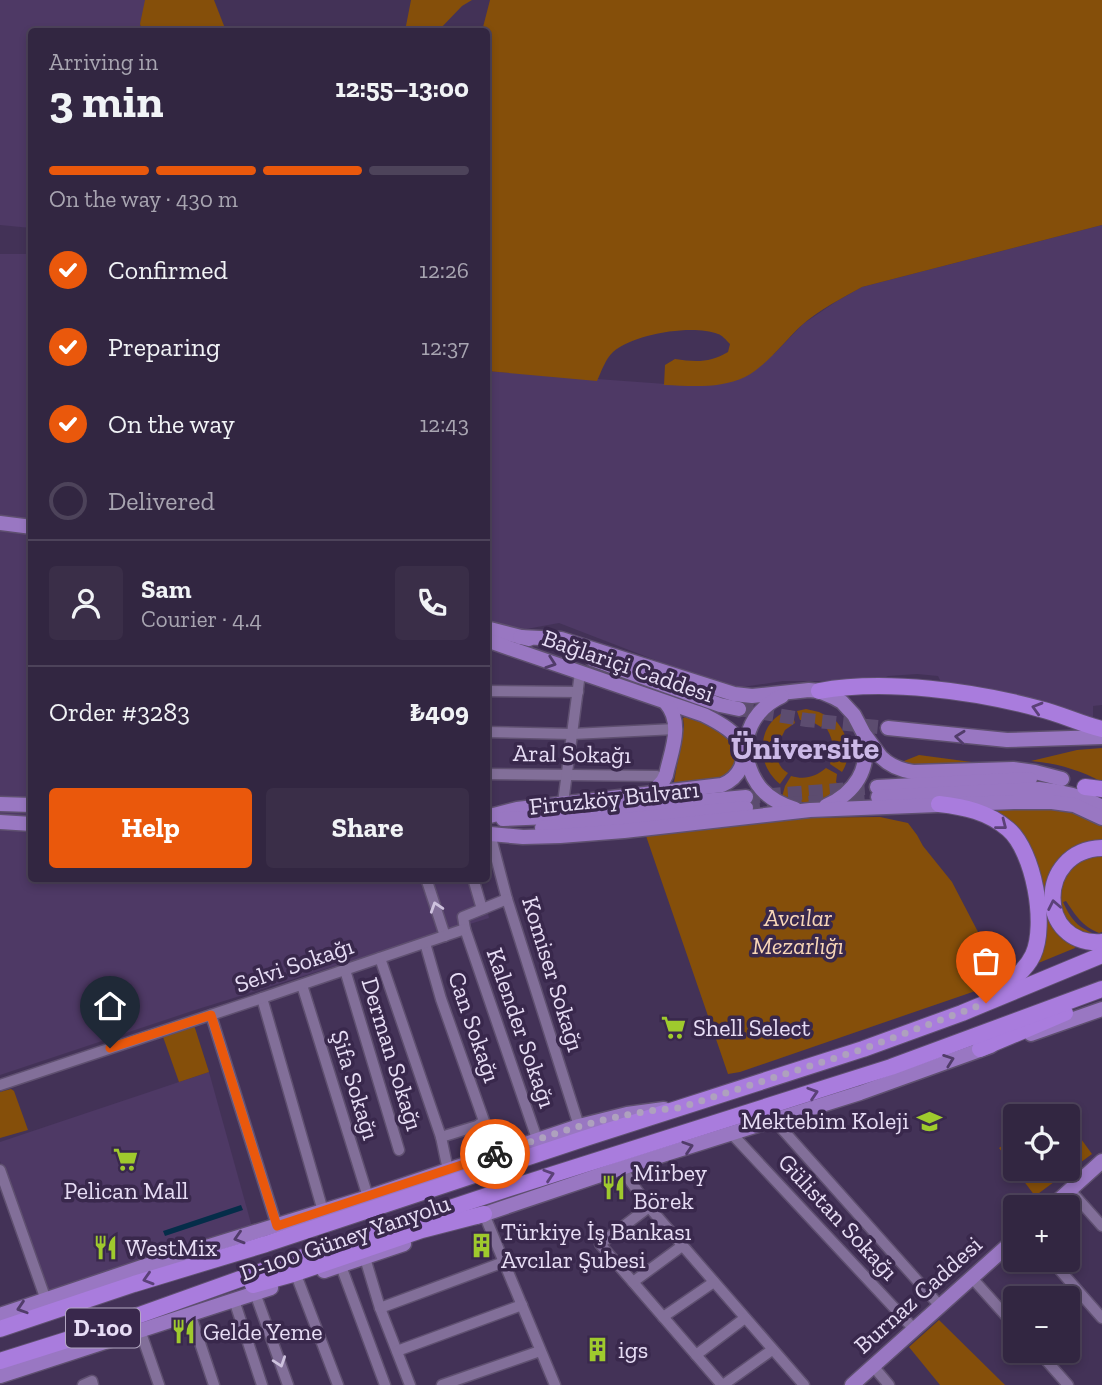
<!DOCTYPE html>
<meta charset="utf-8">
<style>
body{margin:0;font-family:"Zilla Slab",serif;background:#3a2e48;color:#f1f3f6;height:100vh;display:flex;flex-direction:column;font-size:26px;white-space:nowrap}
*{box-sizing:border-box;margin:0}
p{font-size:23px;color:#a8a5b1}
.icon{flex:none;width:38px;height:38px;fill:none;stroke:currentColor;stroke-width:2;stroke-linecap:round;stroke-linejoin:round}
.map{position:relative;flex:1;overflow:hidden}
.side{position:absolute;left:28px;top:28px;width:462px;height:854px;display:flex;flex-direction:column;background:#322641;border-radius:7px;box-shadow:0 4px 10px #0003,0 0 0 2px #4d435a}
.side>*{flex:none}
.controls{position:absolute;left:1003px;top:1104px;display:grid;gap:14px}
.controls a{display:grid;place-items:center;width:77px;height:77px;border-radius:7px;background:#322641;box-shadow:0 4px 10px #0003,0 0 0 2px #4d435a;font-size:35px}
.pin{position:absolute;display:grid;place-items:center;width:60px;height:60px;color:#fff;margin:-72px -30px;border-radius:50% 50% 50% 0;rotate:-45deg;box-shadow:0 0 7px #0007}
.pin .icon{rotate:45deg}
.courier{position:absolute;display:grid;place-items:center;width:70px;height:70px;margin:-35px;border:5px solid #ea580c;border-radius:50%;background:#fff;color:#222;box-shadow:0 2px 9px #0007}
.headline em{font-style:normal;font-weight:700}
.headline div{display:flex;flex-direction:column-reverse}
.headline{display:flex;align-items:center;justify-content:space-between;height:119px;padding:0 21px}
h1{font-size:46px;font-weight:700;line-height:52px}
.bar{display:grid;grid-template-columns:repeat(4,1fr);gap:10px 7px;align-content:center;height:84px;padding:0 21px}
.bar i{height:9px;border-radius:5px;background:#4d435a}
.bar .current{background:#ea580c}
.bar p{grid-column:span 4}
.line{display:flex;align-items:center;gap:18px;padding:0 21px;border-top:2px solid #4d435a}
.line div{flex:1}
.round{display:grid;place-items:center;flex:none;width:74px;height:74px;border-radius:7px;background:#3a2e48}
ol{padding:0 21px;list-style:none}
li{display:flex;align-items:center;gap:21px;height:77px}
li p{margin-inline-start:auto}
li .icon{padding:7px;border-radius:50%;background:#ea580c;color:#fff;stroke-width:4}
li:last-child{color:#a8a5b1}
li i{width:38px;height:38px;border:4px solid #4d435a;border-radius:50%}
.cta{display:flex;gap:14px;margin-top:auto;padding:14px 21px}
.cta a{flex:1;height:80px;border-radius:7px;background:#ea580c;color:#fff;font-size:28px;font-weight:700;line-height:80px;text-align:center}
.cta a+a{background:#3a2e48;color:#f1f3f6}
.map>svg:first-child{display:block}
.built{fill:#4e3965}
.green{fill:#854f0a}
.water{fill:#052d49}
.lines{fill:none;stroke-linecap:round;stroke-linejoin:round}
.major-tunnel{stroke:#5c4c6f;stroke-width:14;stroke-dasharray:14 7;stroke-linecap:butt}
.minor-casing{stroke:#5f5070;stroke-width:13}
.major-casing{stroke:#5f5070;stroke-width:17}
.highway-casing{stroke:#5f5070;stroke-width:18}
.minor{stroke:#826f99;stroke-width:10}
.major{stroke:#9977c2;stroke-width:14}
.highway{stroke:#a97cdd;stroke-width:16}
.oneway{stroke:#513c6a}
.oneway2{stroke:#5b4178}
.oneway3{stroke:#cec2de}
.done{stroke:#aea1be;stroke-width:7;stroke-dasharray:0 12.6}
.route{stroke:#ea580c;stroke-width:9}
.labels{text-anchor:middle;stroke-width:7;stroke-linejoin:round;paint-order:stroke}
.shield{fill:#39284c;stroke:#b3a7c2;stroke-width:2}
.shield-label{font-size:23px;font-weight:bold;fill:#e7ddf5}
.street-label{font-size:24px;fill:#e7ddf5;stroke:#39284c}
.park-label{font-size:24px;font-style:italic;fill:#f8d6b7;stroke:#39284c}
.poi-label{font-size:24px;fill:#e7ddf5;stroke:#39284c;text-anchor:start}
.district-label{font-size:32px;font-weight:bold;fill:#ccb9e7;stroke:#39284c}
</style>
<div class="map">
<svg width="1102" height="1385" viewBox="0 0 1102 1385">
<rect width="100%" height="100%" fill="#433257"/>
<!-- built -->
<g class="built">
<polygon points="0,0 153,0 140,24 142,31 32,32 31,228 0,225"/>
<polygon points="1102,225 1102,705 1093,706 1093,720 950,685 941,682 938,676 917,674 888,676 879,681 783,681 736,688 660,662 559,623 521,630 487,620 486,371 693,386 774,354 803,324 837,301 862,287"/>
<polygon points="0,254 31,254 32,878 480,879 489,918 195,1010 0,1075"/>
<polygon points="209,1072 252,1227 41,1293 0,1161 0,1142"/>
</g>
<!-- green -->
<g class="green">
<polygon points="145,0 214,0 226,31 142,31 140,24"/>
<polygon points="411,0 472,0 462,6 438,31 405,31"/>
<path d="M490,0h612v225l-240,62c-20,11 -43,23 -60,38 -18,16 -35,41 -57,52 -25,12 -54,9 -81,8l1,-20 10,-6c20,3 35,4 53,-7l2,-8c-4,-4 -8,-9 -12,-10 -26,-10 -84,0 -105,18 -8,8 -11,18 -16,29l-110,-10 -1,-339 -4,-1z"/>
<polygon points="806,709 819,712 829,717 821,727 811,721 800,720 797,711"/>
<path d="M791,710l4,13 -10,7 -7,14h-15c1,-17 12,-30 28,-34z"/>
<path d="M685,717c10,4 23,6 32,12 18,10 30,36 6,48 -10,5 -38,6 -49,5l10,-56 -1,-8z"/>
<path d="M835,720c13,13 18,35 7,52l-12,-8c4,-14 4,-23 -3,-35z"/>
<path d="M1102,748v34c-22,-12 -46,-19 -71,-21l46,-11z"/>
<path d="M762,749h15c-1,10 2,19 11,24l-8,11c-11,-9 -17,-21 -18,-35z"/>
<polygon points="919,755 979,763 923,767 899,763"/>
<path d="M826,768l11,6 -1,8 5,6c-16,16 -39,18 -59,9l3,-11 6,-10c14,4 24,1 35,-8z"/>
<polygon points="987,807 1071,810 1102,825 1102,842 1065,856 1052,870 1047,885 1076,944 1075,948 1036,964 1039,880"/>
<polygon points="880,817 908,823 917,835 923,846 952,882 1002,978 990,986 740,1072 728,1074 645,833 789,818"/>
<path d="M1102,853v79l-3,1c-18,-8 -22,-16 -33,-32l-3,1c10,22 17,26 38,35l-21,-2 -20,-22 1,-36 16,-17z"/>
<polygon points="194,1025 209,1072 179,1082 162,1034"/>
<polygon points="11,1089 14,1091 28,1130 0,1138 0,1092"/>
<polygon points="1068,1121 1092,1154 1035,1196 999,1148 1015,1136 1015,1169 1068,1169"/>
<polygon points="939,1320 1005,1385 940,1385 909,1347"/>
</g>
<!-- water -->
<polygon class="water" points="241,1205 243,1210 165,1236 163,1231"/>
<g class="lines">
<!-- major-tunnel -->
<g class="major-tunnel">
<polyline points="739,709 807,720 888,728"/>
<polyline points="746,797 877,787"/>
<polyline points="746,808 878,797"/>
</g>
<defs>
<g id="minor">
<polyline points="486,691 578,692"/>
<polyline points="486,732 572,734 676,729"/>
<polyline points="486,774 657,776"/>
<polyline points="563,803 580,673"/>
<polyline points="490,834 507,899 579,1126"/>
<polyline points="426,878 445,936"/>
<polyline points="473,878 482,909"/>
<polyline points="507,899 463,917 465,929 537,1139"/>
<polyline points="425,943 441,999 484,1121 477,1126 441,1137"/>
<polyline points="380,958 441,1137 448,1170"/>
<polyline points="345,970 399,1150"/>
<polyline points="302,985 368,1197"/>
<polyline points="262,998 323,1211"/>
<polyline points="211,1015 277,1226"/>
<polyline points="0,1085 262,998 465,929"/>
<polyline points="774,1120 940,1306"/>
<polyline points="731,1133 914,1329"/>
<polyline points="621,1168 649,1207 804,1385"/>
<polyline points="0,1170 46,1300"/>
<polyline points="1070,1190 1102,1226"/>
<polyline points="649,1207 600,1244 722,1385"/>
<polyline points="484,1214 555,1385"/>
<polyline points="365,1258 380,1308 410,1385"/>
<polyline points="1051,1260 1102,1318"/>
<polyline points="341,1266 385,1385"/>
<polyline points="972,1278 1015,1326"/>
<polyline points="298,1280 338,1385"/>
<polyline points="633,1282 682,1246"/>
<polyline points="255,1293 288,1385"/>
<polyline points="234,1300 262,1385"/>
<polyline points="380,1308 504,1262"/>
<polyline points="190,1313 214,1385"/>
<polyline points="663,1317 714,1282"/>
<polyline points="140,1330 159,1385"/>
<polyline points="397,1351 522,1305"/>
<polyline points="1038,1351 1068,1385"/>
<polyline points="696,1355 745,1318"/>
<polyline points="873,1366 889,1385"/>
<polyline points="83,1385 92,1381 93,1385"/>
<polyline points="442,1385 540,1351"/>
<polyline points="723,1385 772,1350"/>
</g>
<g id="major">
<polyline points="0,523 32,527"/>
<polyline points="486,628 529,639"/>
<path d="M520,637l41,2 173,55 18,2 57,-6 10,1 14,6 9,5 12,13 10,19 17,23c9,9 19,13 32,15l100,-3 22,3 27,7"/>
<path d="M486,640l218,75c18,9 31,17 42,33"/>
<polyline points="592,659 720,705 739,709"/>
<polyline points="888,728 1007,740 1102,737"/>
<path d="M746,755c6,29 20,45 49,54"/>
<polyline points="877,787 1030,779"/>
<path d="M653,792l10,-11 3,-6c5,-24 18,-51 0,-72"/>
<path d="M878,797l161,-8c22,2 43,7 63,18"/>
<polyline points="0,804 32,805"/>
<path d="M826,806c29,-13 45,-37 38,-70"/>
<path d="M486,817l31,-8 205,-24c22,-9 22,-27 25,-47 4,-19 17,-34 35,-42"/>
<polyline points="503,819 550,817 614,809 746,797"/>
<polyline points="0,822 32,824"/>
<polyline points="542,828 746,808"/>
<polyline points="490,834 523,837 560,836 624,831 810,810 1014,802 1052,802 1074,805 1102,818"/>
<polyline points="1031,1034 1102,1009"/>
<polyline points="1050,1208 1102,1161"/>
<polyline points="476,1217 621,1168 860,1093 991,1046"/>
<polyline points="324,1271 404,1244"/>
<polyline points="0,1315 145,1266 368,1197 579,1126 627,1114 664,1109"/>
<polyline points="0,1376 271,1288"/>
<polyline points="852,1385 1015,1239"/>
</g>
<g id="highway">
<path d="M819,691c66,-12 156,0 221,18 21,5 41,15 62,20"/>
<polyline points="1085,787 1102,789"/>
<path d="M939,804c26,3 49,8 69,25 26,22 39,96 25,126 -8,17 -24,27 -39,37"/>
<path d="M1102,848c-66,2 -66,99 0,94"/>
<polyline points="980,1049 1065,1013"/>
<polyline points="253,1285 293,1274 422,1230 484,1214"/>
<polyline points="0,1329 134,1284 266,1244 586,1138 863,1049 962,1013 1102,955"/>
<polyline points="0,1361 92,1332 279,1265 507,1189 891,1067 1102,989"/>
</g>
</defs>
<!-- minor casing -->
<use href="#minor" class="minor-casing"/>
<!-- major casing -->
<use href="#major" class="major-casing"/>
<!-- highway casing -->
<use href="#highway" class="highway-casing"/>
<!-- minor -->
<use href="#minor" class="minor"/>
<!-- major -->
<use href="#major" class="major"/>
<!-- highway -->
<use href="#highway" class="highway"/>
</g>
<!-- one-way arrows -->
<defs><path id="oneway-chevron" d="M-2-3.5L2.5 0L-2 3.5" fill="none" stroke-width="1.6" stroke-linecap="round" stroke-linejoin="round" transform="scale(1.75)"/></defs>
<g class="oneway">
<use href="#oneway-chevron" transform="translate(551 663) rotate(19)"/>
<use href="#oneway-chevron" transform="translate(960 737) rotate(-174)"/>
<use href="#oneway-chevron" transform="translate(949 1060) rotate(-20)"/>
<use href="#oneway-chevron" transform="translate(688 1147) rotate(-18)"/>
<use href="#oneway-chevron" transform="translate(239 1238) rotate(163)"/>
<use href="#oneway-chevron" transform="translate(22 1308) rotate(162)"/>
</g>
<g class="oneway2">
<use href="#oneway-chevron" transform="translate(1037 708) rotate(-164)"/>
<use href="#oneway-chevron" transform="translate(1002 825) rotate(38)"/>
<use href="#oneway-chevron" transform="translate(1054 905) rotate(-101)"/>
<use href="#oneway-chevron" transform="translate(813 1093) rotate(-18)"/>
<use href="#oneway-chevron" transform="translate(549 1175) rotate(-18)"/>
<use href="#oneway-chevron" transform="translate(148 1279) rotate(163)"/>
</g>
<g class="oneway3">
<use href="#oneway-chevron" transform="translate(436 907) rotate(-108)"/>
<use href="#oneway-chevron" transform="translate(280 1362) rotate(71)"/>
</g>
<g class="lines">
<!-- done -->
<path class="done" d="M495,1154c60,-21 120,-42 184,-46l184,-59 123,-46"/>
<!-- route -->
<polyline class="route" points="110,1048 211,1015 277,1226 495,1154"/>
</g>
<!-- icons -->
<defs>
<symbol id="supermarket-bare" viewBox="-9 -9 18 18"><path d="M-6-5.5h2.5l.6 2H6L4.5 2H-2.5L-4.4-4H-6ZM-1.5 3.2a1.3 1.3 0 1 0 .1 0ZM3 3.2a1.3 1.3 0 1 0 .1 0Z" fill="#9fca2d" stroke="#39284c" stroke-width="2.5" paint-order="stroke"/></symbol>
<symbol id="school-bare" viewBox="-9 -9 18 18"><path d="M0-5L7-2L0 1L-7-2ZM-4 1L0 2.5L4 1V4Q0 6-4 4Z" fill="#9fca2d" stroke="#39284c" stroke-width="2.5" paint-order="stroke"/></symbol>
<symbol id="restaurant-bare" viewBox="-9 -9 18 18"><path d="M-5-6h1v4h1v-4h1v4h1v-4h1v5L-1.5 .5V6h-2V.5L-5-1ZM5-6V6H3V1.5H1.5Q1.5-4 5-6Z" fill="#9fca2d" stroke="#39284c" stroke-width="2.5" paint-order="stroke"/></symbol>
<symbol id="building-bare" viewBox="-9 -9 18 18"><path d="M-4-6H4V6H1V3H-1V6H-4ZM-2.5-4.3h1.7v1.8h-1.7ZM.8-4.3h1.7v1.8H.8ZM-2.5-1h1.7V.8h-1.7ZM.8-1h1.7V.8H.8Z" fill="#9fca2d" stroke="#39284c" stroke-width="2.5" paint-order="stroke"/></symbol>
</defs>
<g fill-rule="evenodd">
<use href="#supermarket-bare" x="656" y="1010" width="35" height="35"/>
<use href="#school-bare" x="912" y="1104" width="35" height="35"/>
<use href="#supermarket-bare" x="108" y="1142" width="35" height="35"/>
<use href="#restaurant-bare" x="596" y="1170" width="35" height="35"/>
<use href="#building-bare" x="464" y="1228" width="35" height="35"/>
<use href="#restaurant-bare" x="88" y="1230" width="35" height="35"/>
<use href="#restaurant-bare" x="166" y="1314" width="35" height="35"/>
<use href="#building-bare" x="580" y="1332" width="35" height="35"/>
</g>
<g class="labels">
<!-- shield labels -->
<rect class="shield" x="66" y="1308.5" width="74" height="39" rx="5"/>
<g class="shield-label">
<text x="103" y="1336">D-100</text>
</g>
<!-- street labels -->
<g class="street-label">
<text transform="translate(628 666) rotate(19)" y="8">Bağlariçi Caddesi</text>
<text transform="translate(572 754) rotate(1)" y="8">Aral Sokağı</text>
<text transform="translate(614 798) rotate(-6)" y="8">Firuzköy Bulvarı</text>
<text transform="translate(294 965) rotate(-19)" y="8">Selvi Sokağı</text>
<text transform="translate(553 974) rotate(73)" y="8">Komiser Sokağı</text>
<text transform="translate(474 1027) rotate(71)" y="8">Can Sokağı</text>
<text transform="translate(521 1028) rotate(71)" y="8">Kalender Sokağı</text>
<text transform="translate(392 1054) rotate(73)" y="8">Derman Sokağı</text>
<text transform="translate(355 1085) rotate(73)" y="8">Şifa Sokağı</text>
<text transform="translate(838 1217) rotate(47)" y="8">Gülistan Sokağı</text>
<text transform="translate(345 1238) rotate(-19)" y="8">D-100 Güney Yanyolu</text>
<text transform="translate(918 1295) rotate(-42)" y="8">Burnaz Caddesi</text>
</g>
<!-- park labels -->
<g class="park-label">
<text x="798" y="926">Avcılar<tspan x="798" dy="28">Mezarlığı</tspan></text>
</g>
<!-- poi labels -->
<g class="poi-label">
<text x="693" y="1036">Shell Select</text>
<text x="909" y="1129" text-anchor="end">Mektebim Koleji</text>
<text x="633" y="1181">Mirbey<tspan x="633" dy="28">Börek</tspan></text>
<text x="126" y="1199" text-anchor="middle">Pelican Mall</text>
<text x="501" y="1240">Türkiye İş Bankası<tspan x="501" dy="28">Avcılar Şubesi</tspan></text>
<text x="125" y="1256">WestMix</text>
<text x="203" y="1340">Gelde Yeme</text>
<text x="618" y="1358">igs</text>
</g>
<!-- district labels -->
<g class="district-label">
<text x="805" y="759">Üniversite</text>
</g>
</g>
</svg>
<div class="controls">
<a><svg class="icon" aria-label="locate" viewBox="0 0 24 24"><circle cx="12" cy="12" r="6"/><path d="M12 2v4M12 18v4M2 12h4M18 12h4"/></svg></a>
<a>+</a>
<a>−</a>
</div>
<div class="pin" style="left:986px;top:1003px;background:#ea580c"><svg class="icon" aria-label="bag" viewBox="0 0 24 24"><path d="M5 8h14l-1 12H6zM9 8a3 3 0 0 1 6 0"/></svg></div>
<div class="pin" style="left:110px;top:1048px;background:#1f2937"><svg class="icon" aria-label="home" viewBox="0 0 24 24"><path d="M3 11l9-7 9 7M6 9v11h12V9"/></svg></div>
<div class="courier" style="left:495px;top:1154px"><svg class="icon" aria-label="bike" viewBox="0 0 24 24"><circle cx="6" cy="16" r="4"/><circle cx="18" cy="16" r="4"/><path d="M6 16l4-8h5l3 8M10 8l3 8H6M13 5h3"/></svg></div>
<section class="side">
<div class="headline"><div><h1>3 min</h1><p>Arriving in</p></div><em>12:55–13:00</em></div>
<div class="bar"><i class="current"></i><i class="current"></i><i class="current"></i><i></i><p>On the way · 430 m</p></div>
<ol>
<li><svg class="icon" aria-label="check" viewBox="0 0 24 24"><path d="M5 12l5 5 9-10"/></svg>Confirmed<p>12:26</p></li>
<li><svg class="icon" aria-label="check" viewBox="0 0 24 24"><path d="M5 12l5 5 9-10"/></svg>Preparing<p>12:37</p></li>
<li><svg class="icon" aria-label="check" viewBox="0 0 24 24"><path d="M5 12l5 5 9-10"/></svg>On the way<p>12:43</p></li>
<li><i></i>Delivered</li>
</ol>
<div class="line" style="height:126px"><a class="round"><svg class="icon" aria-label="person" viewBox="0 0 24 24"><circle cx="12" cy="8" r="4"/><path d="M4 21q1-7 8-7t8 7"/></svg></a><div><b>Sam</b><p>Courier · 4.4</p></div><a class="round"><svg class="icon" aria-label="phone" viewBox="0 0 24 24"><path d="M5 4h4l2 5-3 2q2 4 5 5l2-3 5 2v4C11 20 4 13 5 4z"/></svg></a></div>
<div class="line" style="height:91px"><div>Order #3283</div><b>₺409</b></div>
<div class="cta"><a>Help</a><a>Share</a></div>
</section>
</div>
